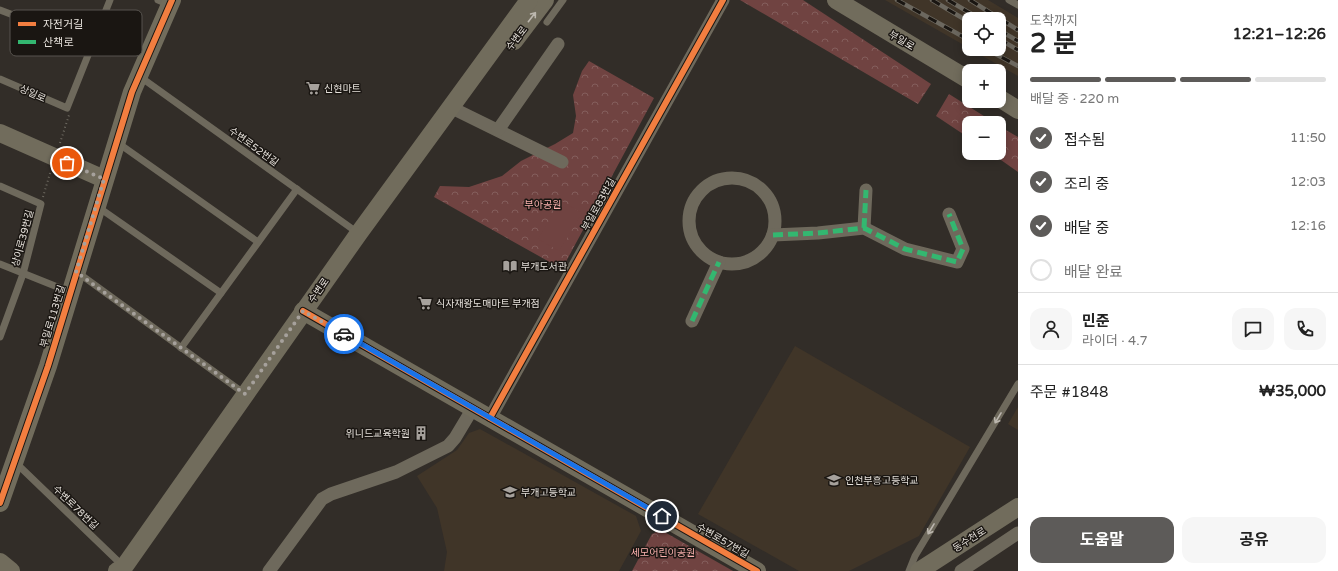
<!DOCTYPE html>
<html lang="ko">
<meta charset="utf-8">
<style>
body{margin:0;font-family:"Varela Round","Noto Sans KR",sans-serif;background:#f6f6f6;color:#222;height:100vh;display:flex;flex-direction:column;font-size:15px;white-space:nowrap}
*{box-sizing:border-box;margin:0}
p{font-size:13px;color:#767676}
.icon{flex:none;width:22px;height:22px;fill:none;stroke:currentColor;stroke-width:2;stroke-linecap:round;stroke-linejoin:round}
.map{position:relative;flex:1;overflow:hidden}
.panel{display:flex;flex-direction:column;background:#fff;width:320px}
.panel>*{flex:none}
.tools{position:absolute;left:962px;top:12px;display:grid;gap:8px}
.tools a{display:grid;place-items:center;width:44px;height:44px;border-radius:8px;background:#fff;box-shadow:0 2px 10px #0003;font-size:20px}
.pin{position:absolute;display:grid;place-items:center;width:34px;height:34px;color:#fff;margin:-17px;border:2px solid #fff;border-radius:50%;box-shadow:0 1px 4px #0007}
.courier{position:absolute;display:grid;place-items:center;width:40px;height:40px;margin:-20px;border:3px solid #1a73e8;border-radius:50%;background:#fff;color:#222;box-shadow:0 1px 5px #0007}
.overview em{font-style:normal;font-weight:700}
.overview div{display:flex;flex-direction:column-reverse}
.overview{display:flex;align-items:center;justify-content:space-between;height:68px;padding:0 12px}
h1{font-size:26px;font-weight:700;line-height:30px}
.bar{display:grid;grid-template-columns:repeat(4,1fr);gap:6px 4px;align-content:center;height:48px;padding:0 12px}
.bar i{height:5px;border-radius:3px;background:#e0e0e0}
.bar .active{background:#5d5b59}
.bar p{grid-column:span 4}
.line{display:flex;align-items:center;gap:10px;padding:0 12px;border-top:1px solid #e0e0e0}
.line div{flex:1}
.round{display:grid;place-items:center;flex:none;width:42px;height:42px;border-radius:12px;background:#f6f6f6}
ol{padding:0 12px;list-style:none}
li{display:flex;align-items:center;gap:12px;height:44px}
li p{margin-inline-start:auto}
li .icon{padding:4px;border-radius:50%;background:#5d5b59;color:#fff;stroke-width:4}
li:last-child{color:#767676}
li i{width:22px;height:22px;border:2px solid #e0e0e0;border-radius:50%}
.button{display:flex;gap:8px;margin-top:auto;padding:8px 12px}
.button a{flex:1;height:46px;border-radius:12px;background:#5d5b59;color:#fff;font-size:16px;font-weight:700;line-height:46px;text-align:center}
.button a+a{background:#f6f6f6;color:#222}
main{display:flex;flex:1;min-height:0}
.map>svg:first-child{display:block}
.built{fill:#403528}
.park{fill:url(#park-crowns)}
.pitch{fill:#704341}
.lines{fill:none;stroke-linecap:round;stroke-linejoin:round}
.path{stroke:#6d6960;stroke-width:2;stroke-dasharray:1 3;stroke-linecap:butt}
.lane{stroke:#6e695c;stroke-width:7}
.street{stroke:#6e695c;stroke-width:13}
.secondary{stroke:#716c5c;stroke-width:18}
.rail-casing{stroke:#6c685f;stroke-width:4.5}
.rail{stroke:#1a1612;stroke-width:3;stroke-dasharray:9;stroke-linecap:butt}
.quiet{stroke:#33b770;stroke-width:5;stroke-dasharray:10 5;stroke-linecap:butt}
.cycleway-casing{stroke:#1a1612;stroke-width:8}
.cycleway{stroke:#f27e40;stroke-width:6}
.oneway{stroke:#bcb7ae}
.oneway2{stroke:#bbb6ae}
.done{stroke:#a6a19c;stroke-width:4;stroke-dasharray:0 7.2}
.route{stroke:#1a73e8;stroke-width:5}
.labels{text-anchor:middle;stroke-width:3;stroke-linejoin:round;paint-order:stroke}
.street-label{font-size:10px;fill:#e5e0da;stroke:#1a1612}
.poi-label{font-size:10px;fill:#e5e0da;stroke:#1a1612;text-anchor:start}
.park-label{font-size:10px;fill:#fbb1ae;stroke:#1a1612}
.key{fill:#1a1612;stroke:#57534e;stroke-width:1}
.key-label{font-size:11px;fill:#e5e0da}
</style>
<main>
<div class="map">
<svg width="1018" height="571" viewBox="0 0 1018 571">
<defs>
<pattern id="park-crowns" width="20" height="18" patternUnits="userSpaceOnUse"><rect width="20" height="18" fill="#704341"/><path d="M2 6a3 3 0 1 1 6 0M12 15a3 3 0 1 1 6 0" fill="none" stroke="#845e5c"/></pattern>
</defs>
<rect width="100%" height="100%" fill="#322d28"/>
<!-- built -->
<g class="built">
<polygon points="885,0 988,0 1018,18 1018,76 970,49 999,49 999,19 969,19 969,48"/>
<polygon points="795,346 970,447 919,536 849,571 799,571 698,514"/>
<polygon points="1018,407 1018,430 1008,424"/>
<polygon points="480,429 636,516 641,531 619,571 444,571 447,552 437,508 417,476 457,450 469,433"/>
</g>
<!-- park -->
<g class="park">
<polygon points="740,0 803,0 931,84 918,104"/>
<polygon points="589,61 654,98 562,269 434,197 440,186 469,187 502,176 521,161 555,144 573,133 576,116 573,95 582,71"/>
<polygon points="949,94 995,123 969,123 969,138 936,116"/>
<polygon points="999,126 1018,137 1018,172 991,153 999,153"/>
<polygon points="661,530 733,571 632,571 652,534"/>
</g>
<!-- pitch -->
<polygon class="pitch" points="561,201 582,213 559,251 538,239"/>
<g class="lines">
<!-- path -->
<g class="path">
<polyline points="60,143 69,115"/>
<polyline points="43,197 51,170"/>
</g>
<!-- lane -->
<g class="lane">
<polyline points="158,0 170,5"/>
<polyline points="1009,0 1018,5"/>
<polyline points="0,10 92,45"/>
<polyline points="547,22 563,0"/>
<polyline points="139,76 358,233"/>
<polyline points="0,79 67,108 110,0"/>
<polyline points="118,143 258,242"/>
<polyline points="0,186 41,204 23,274 0,337"/>
<polyline points="98,207 221,293"/>
<polyline points="0,264 70,292"/>
<polyline points="77,272 245,394"/>
<polyline points="181,348 297,189"/>
<polyline points="16,463 124,567"/>
<polyline points="909,571 915,556 1018,384"/>
</g>
<!-- street -->
<g class="street">
<polyline points="450,107 562,162"/>
<polyline points="498,130 558,44"/>
<circle cx="732" cy="221" r="43"/>
<polyline points="864,228 866,190"/>
<polyline points="773,235 818,233 864,228 905,249 957,262 963,249 949,214"/>
<polyline points="692,321 719,262"/>
<polyline points="490,418 723,0"/>
<polyline points="269,571 322,499 331,494 396,472 448,446 455,438 473,408"/>
<polyline points="961,571 1018,533"/>
</g>
<!-- secondary -->
<g class="secondary">
<polyline points="836,0 969,80"/>
<polyline points="514,41 545,0"/>
<polyline points="999,98 1018,110"/>
<polyline points="0,133 104,179"/>
<polyline points="303,311 757,571"/>
<polyline points="0,503 48,366 132,92 172,0"/>
<polyline points="0,562 11,571"/>
<polyline points="117,571 124,567 359,233 529,0"/>
<polyline points="919,571 1018,507"/>
</g>
<defs>
<g id="rail">
<polyline points="897,0 969,40"/>
<polyline points="932,0 969,22"/>
<polyline points="948,0 980,19"/>
<polyline points="970,0 1018,30"/>
<polyline points="999,30 1018,41"/>
<polyline points="999,39 1018,50"/>
<polyline points="986,49 1018,66"/>
</g>
</defs>
<!-- rail casing -->
<use href="#rail" class="rail-casing"/>
<!-- rail -->
<use href="#rail" class="rail"/>
<!-- quiet -->
<g class="quiet">
<polyline points="864,228 866,190"/>
<polyline points="773,235 818,233 864,228 905,249 957,262 963,249 949,214"/>
<polyline points="692,321 719,262"/>
</g>
<defs>
<g id="cycleway">
<polyline points="303,311 757,571"/>
<polyline points="490,418 723,0"/>
<polyline points="0,503 48,366 132,92 172,0"/>
</g>
</defs>
<!-- cycleway casing -->
<use href="#cycleway" class="cycleway-casing"/>
<!-- cycleway -->
<use href="#cycleway" class="cycleway"/>
</g>
<!-- one-way arrows -->
<defs><path id="oneway-shaft" d="M-6 0H5M1.5-3L5.5 0L1.5 3" fill="none" stroke-width="1.6" stroke-linecap="round" stroke-linejoin="round"/></defs>
<use class="oneway" href="#oneway-shaft" transform="translate(532 17) rotate(-52)"/>
<g class="oneway2">
<use href="#oneway-shaft" transform="translate(998 418) rotate(121)"/>
<use href="#oneway-shaft" transform="translate(931 529) rotate(121)"/>
</g>
<g class="lines">
<!-- done -->
<polyline class="done" points="67,163 104,179 76,272 245,394 303,311 344,334"/>
<!-- route -->
<polyline class="route" points="344,334 662,516"/>
</g>
<!-- icons -->
<defs>
<symbol id="supermarket-bare" viewBox="-9 -9 18 18"><path d="M-6-5.5h2.5l.6 2H6L4.5 2H-2.5L-4.4-4H-6ZM-1.5 3.2a1.3 1.3 0 1 0 .1 0ZM3 3.2a1.3 1.3 0 1 0 .1 0Z" fill="#a6a19c" stroke="#1a1612" stroke-width="2.5" paint-order="stroke"/></symbol>
<symbol id="library-bare" viewBox="-9 -9 18 18"><path d="M-6-4Q-3-5.5-.7-3.5V5Q-3 3-6 4ZM6-4Q3-5.5 .7-3.5V5Q3 3 6 4Z" fill="#a6a19c" stroke="#1a1612" stroke-width="2.5" paint-order="stroke"/></symbol>
<symbol id="building-bare" viewBox="-9 -9 18 18"><path d="M-4-6H4V6H1V3H-1V6H-4ZM-2.5-4.3h1.7v1.8h-1.7ZM.8-4.3h1.7v1.8H.8ZM-2.5-1h1.7V.8h-1.7ZM.8-1h1.7V.8H.8Z" fill="#a6a19c" stroke="#1a1612" stroke-width="2.5" paint-order="stroke"/></symbol>
<symbol id="school-bare" viewBox="-9 -9 18 18"><path d="M0-5L7-2L0 1L-7-2ZM-4 1L0 2.5L4 1V4Q0 6-4 4Z" fill="#a6a19c" stroke="#1a1612" stroke-width="2.5" paint-order="stroke"/></symbol>
</defs>
<g fill-rule="evenodd">
<use href="#supermarket-bare" x="303" y="78" width="20" height="20"/>
<use href="#library-bare" x="500" y="256" width="20" height="20"/>
<use href="#supermarket-bare" x="415" y="293" width="20" height="20"/>
<use href="#building-bare" x="411" y="423" width="20" height="20"/>
<use href="#school-bare" x="824" y="470" width="20" height="20"/>
<use href="#school-bare" x="500" y="482" width="20" height="20"/>
</g>
<g class="labels">
<!-- street labels -->
<g class="street-label">
<text transform="translate(516 38) rotate(-52)" y="4">수변로</text>
<text transform="translate(902 40) rotate(31)" y="4">부일로</text>
<text transform="translate(33 93) rotate(24)" y="4">상일로</text>
<text transform="translate(254 146) rotate(36)" y="4">수변로52번길</text>
<text transform="translate(598 204) rotate(-61)" y="4">부일로83번길</text>
<text transform="translate(22 238) rotate(-75)" y="4">상이로39번길</text>
<text transform="translate(318 290) rotate(-55)" y="4">수변로</text>
<text transform="translate(52 316) rotate(-73)" y="4">부일로113번길</text>
<text transform="translate(76 507) rotate(44)" y="4">수변로78번길</text>
<text transform="translate(969 539) rotate(-32)" y="4">동수천로</text>
<text transform="translate(723 540) rotate(30)" y="4">수변로57번길</text>
</g>
<!-- poi labels -->
<g class="poi-label">
<text x="324" y="92">신현마트</text>
<text x="521" y="270">부개도서관</text>
<text x="436" y="307">식자재왕도매마트 부개점</text>
<text x="410" y="437" text-anchor="end">위니드교육학원</text>
<text x="845" y="484">인천부흥고등학교</text>
<text x="521" y="496">부개고등학교</text>
</g>
<!-- park labels -->
<g class="park-label">
<text x="543" y="208">부아공원</text>
<text x="663" y="556">세모어린이공원</text>
</g>
</g>
<!-- legend -->
<rect x="10" y="10" width="132" height="46" rx="6" class="key"/>
<rect x="18" y="22" width="18" height="4" fill="#f27e40"/>
<rect x="18" y="40" width="18" height="4" fill="#33b770"/>
<g class="key-label">
<text x="43" y="28">자전거길</text>
<text x="43" y="46">산책로</text>
</g>
</svg>
<div class="tools">
<a><svg class="icon" aria-label="locate" viewBox="0 0 24 24"><circle cx="12" cy="12" r="6"/><path d="M12 2v4M12 18v4M2 12h4M18 12h4"/></svg></a>
<a>+</a>
<a>−</a>
</div>
<div class="pin" style="left:67px;top:163px;background:#ea580c"><svg class="icon" aria-label="bag" viewBox="0 0 24 24"><path d="M5 8h14l-1 12H6zM9 8a3 3 0 0 1 6 0"/></svg></div>
<div class="pin" style="left:662px;top:516px;background:#1f2937"><svg class="icon" aria-label="home" viewBox="0 0 24 24"><path d="M3 11l9-7 9 7M6 9v11h12V9"/></svg></div>
<div class="courier" style="left:344px;top:334px"><svg class="icon" aria-label="car" viewBox="0 0 24 24"><path d="M5 17H2v-5l4-1 3-4h7l3 4 3 1v5h-3M9 17h6M6 11h13"/><circle cx="7" cy="17" r="2"/><circle cx="17" cy="17" r="2"/></svg></div>
</div>
<section class="panel">
<div class="overview"><div><h1>2 분</h1><p>도착까지</p></div><em>12:21–12:26</em></div>
<div class="bar"><i class="active"></i><i class="active"></i><i class="active"></i><i></i><p>배달 중 · 220 m</p></div>
<ol>
<li><svg class="icon" aria-label="check" viewBox="0 0 24 24"><path d="M5 12l5 5 9-10"/></svg>접수됨<p>11:50</p></li>
<li><svg class="icon" aria-label="check" viewBox="0 0 24 24"><path d="M5 12l5 5 9-10"/></svg>조리 중<p>12:03</p></li>
<li><svg class="icon" aria-label="check" viewBox="0 0 24 24"><path d="M5 12l5 5 9-10"/></svg>배달 중<p>12:16</p></li>
<li><i></i>배달 완료</li>
</ol>
<div class="line" style="height:72px"><a class="round"><svg class="icon" aria-label="person" viewBox="0 0 24 24"><circle cx="12" cy="8" r="4"/><path d="M4 21q1-7 8-7t8 7"/></svg></a><div><b>민준</b><p>라이더 · 4.7</p></div><a class="round"><svg class="icon" aria-label="chat" viewBox="0 0 24 24"><path d="M4 5h16v11H9l-5 4z"/></svg></a><a class="round"><svg class="icon" aria-label="phone" viewBox="0 0 24 24"><path d="M5 4h4l2 5-3 2q2 4 5 5l2-3 5 2v4C11 20 4 13 5 4z"/></svg></a></div>
<div class="line" style="height:52px"><div>주문 #1848</div><b>₩35,000</b></div>
<div class="button"><a>도움말</a><a>공유</a></div>
</section>
</main>
